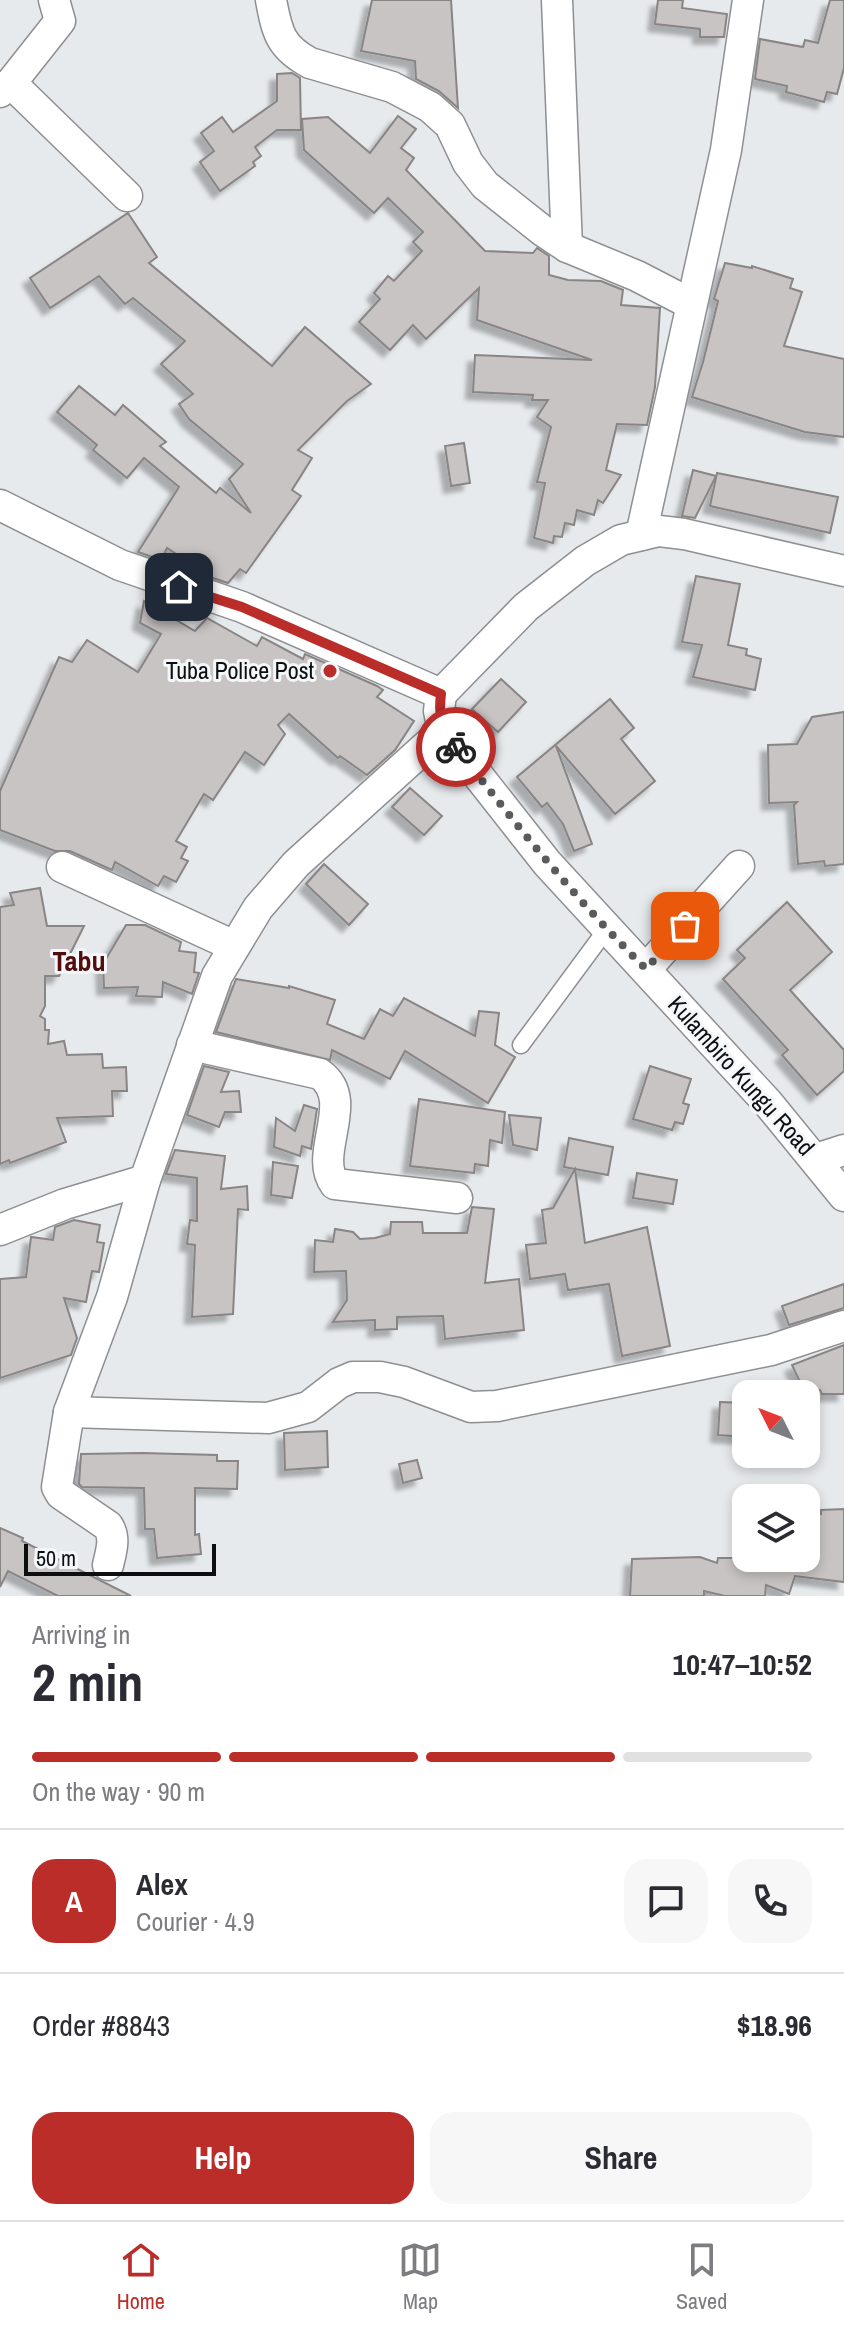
<!DOCTYPE html>
<meta charset="utf-8">
<style>
body{margin:0;font-family:"Archivo Narrow",sans-serif;background:#f7f7f7;color:#2b2b33;height:100vh;display:flex;flex-direction:column;font-size:30px;white-space:nowrap}
*{box-sizing:border-box;margin:0}
p{font-size:26px;color:#7c7c81}
.icon{flex:none;width:44px;height:44px;fill:none;stroke:currentColor;stroke-width:2;stroke-linecap:round;stroke-linejoin:round}
.map{position:relative;height:1596px;overflow:hidden}
.panel{display:flex;flex-direction:column;background:#fff;flex:1}
.panel>*{flex:none}
.needle{width:52px;rotate:312deg}
.buttons{position:absolute;left:732px;top:1380px;display:grid;gap:16px}
.buttons a{display:grid;place-items:center;width:88px;height:88px;border-radius:16px;background:#fff;box-shadow:0 4px 12px #0003;font-size:40px}
.scale{position:absolute;left:24px;bottom:20px;width:192px;box-sizing:border-box;padding-left:8px;border:4px solid #0d0e0f;border-top:0;font-size:22px;line-height:28px;white-space:nowrap;color:#0d0e0f;-webkit-text-stroke:6px #f4f7fa;paint-order:stroke}
.pin{position:absolute;display:grid;place-items:center;width:68px;height:68px;color:#fff;margin:-34px;border-radius:16px;box-shadow:0 4px 12px #0006}
.courier{position:absolute;display:grid;place-items:center;width:80px;height:80px;margin:-40px;border:6px solid #bb2d29;border-radius:50%;background:#fff;color:#222;box-shadow:0 2px 10px #0007}
.overview em{font-style:normal;font-weight:700}
.overview div{display:flex;flex-direction:column-reverse}
.overview{display:flex;align-items:center;justify-content:space-between;height:136px;padding:0 32px}
h1{font-size:52px;font-weight:700;line-height:60px}
.bar{display:grid;grid-template-columns:repeat(4,1fr);gap:12px 8px;align-content:center;height:96px;padding:0 32px}
.bar i{height:10px;border-radius:6px;background:#e1e1e2}
.bar .active{background:#bb2d29}
.bar p{grid-column:span 4}
.line{display:flex;align-items:center;gap:20px;padding:0 32px;border-top:2px solid #e1e1e2}
.line div{flex:1}
.round{display:grid;place-items:center;flex:none;width:84px;height:84px;border-radius:24px;background:#f7f7f7}
.cta{display:flex;gap:16px;margin-top:auto;padding:16px 32px}
.cta a{flex:1;height:92px;border-radius:24px;background:#bb2d29;color:#fff;font-size:32px;font-weight:700;line-height:92px;text-align:center}
.cta a+a{background:#f7f7f7;color:#2b2b33}
.tabs{display:flex;justify-content:space-around;align-items:center;height:112px;border-top:2px solid #e1e1e2;background:#fff;font-size:22px;color:#7c7c81}
.tabs a{display:grid;justify-items:center;gap:4px}
.tabs .active{color:#bb2d29}
.map>svg:first-child{display:block}
.building{fill:#c9c4c4;stroke:#898584;stroke-width:2;filter:url(#shadow)}
.lines{fill:none;stroke-linecap:round;stroke-linejoin:round}
.lane-casing{stroke:#8d8f92;stroke-width:19}
.street-casing{stroke:#8d8f92;stroke-width:33}
.lane{stroke:#fff;stroke-width:16}
.street{stroke:#fff;stroke-width:30}
.done{stroke:#595b5d;stroke-width:8;stroke-dasharray:0 14.4}
.route{stroke:#bb2d29;stroke-width:10}
.poi-dot{fill:#bb2d29;stroke:#f4f7fa;stroke-width:3}
.labels{text-anchor:middle;stroke-width:6;stroke-linejoin:round;paint-order:stroke}
.poi-label{font-size:24px;fill:#0d0e0f;stroke:#f4f7fa;text-anchor:end}
.street-label{font-size:24px;fill:#0d0e0f;stroke:#f4f7fa}
.quarter-label{font-size:28px;font-weight:bold;fill:#520d0c;stroke:#f4f7fa}
</style>
<div class="map">
<svg width="844" height="1596" viewBox="0 0 844 1596">
<defs>
<filter id="shadow"><feDropShadow dx="-7" dy="7" stdDeviation="2" flood-color="#0004"/></filter>
</defs>
<rect width="100%" height="100%" fill="#e7eaed"/>
<!-- building -->
<g class="building">
<polygon points="372,0 451,0 458,108 439,91 416,79 415,61 361,51"/>
<polygon points="658,0 683,0 682,8 727,14 724,37 700,37 700,29 655,24"/>
<polygon points="830,0 844,0 844,68 837,94 827,92 824,102 786,92 787,86 755,79 760,39 803,47 805,40 818,43"/>
<polygon points="292,73 300,78 301,130 277,130 255,147 261,156 253,162 255,166 220,191 200,162 214,151 201,133 222,117 233,132 277,101 277,74"/>
<polygon points="398,116 416,129 401,148 414,158 406,170 485,251 533,253 537,248 549,256 549,275 568,280 601,281 623,290 621,305 660,308 655,387 647,425 617,424 606,470 621,475 603,503 598,500 594,515 577,510 574,525 565,523 562,537 554,536 553,543 534,538 545,483 537,482 551,427 537,417 548,400 532,400 533,395 473,392 475,355 592,360 477,320 479,288 426,339 413,325 390,350 359,322 380,299 374,293 388,276 394,281 422,251 413,242 423,232 388,198 374,213 304,150 302,119 328,117 370,153"/>
<polygon points="128,213 157,257 149,263 272,366 305,327 371,384 347,401 298,450 312,458 292,490 301,496 246,573 240,569 228,583 213,578 167,548 161,560 138,552 179,487 144,458 127,478 93,450 97,445 57,412 79,386 115,415 123,405 166,442 160,446 216,493 220,488 251,513 229,479 243,464 189,419 179,404 193,394 161,364 185,341 133,298 125,304 99,276 50,308 30,278"/>
<polygon points="725,263 752,268 752,266 793,279 790,288 802,292 784,346 844,359 844,437 805,432 692,397 703,362 718,301 714,299"/>
<polygon points="464,443 470,483 451,486 445,446"/>
<polygon points="693,470 716,476 695,518 682,516"/>
<polygon points="717,473 838,497 830,533 710,506"/>
<polygon points="696,576 740,584 728,645 747,649 746,655 761,659 755,690 693,677 702,645 682,642"/>
<polygon points="144,601 195,631 207,618 257,646 262,637 303,659 305,654 377,686 383,690 377,697 414,721 395,750 367,775 340,756 338,758 289,714 278,725 285,734 264,765 245,752 213,800 204,794 176,841 187,847 181,858 188,861 176,882 164,876 158,886 115,862 112,870 70,851 55,851 0,830 0,791 59,657 72,662 87,640 138,672 161,634 140,623"/>
<polygon points="501,679 526,702 498,732 472,709"/>
<polygon points="610,699 634,728 621,739 655,781 615,814 556,746 592,844 574,851 563,824 547,803 542,807 517,777"/>
<polygon points="844,712 844,864 825,866 824,861 798,864 794,805 797,802 769,803 768,745 797,744 812,717"/>
<polygon points="410,788 442,816 424,835 392,807"/>
<polygon points="324,864 368,904 349,925 306,884"/>
<polygon points="40,888 47,926 84,926 59,976 45,976 45,1006 40,1016 45,1019 45,1030 49,1030 48,1044 64,1041 67,1055 102,1054 103,1068 126,1067 127,1091 112,1091 113,1116 57,1118 66,1142 10,1163 9,1160 0,1164 0,907 14,905 10,893"/>
<polygon points="787,902 832,952 790,990 844,1050 844,1071 817,1095 782,1055 788,1050 723,979 745,958 737,950"/>
<polygon points="126,925 145,925 181,942 179,951 196,953 194,972 199,973 192,994 163,982 162,997 136,996 138,987 104,988 103,964"/>
<polygon points="236,979 289,988 289,986 335,1000 327,1024 364,1039 380,1009 393,1016 404,998 475,1036 479,1011 499,1013 495,1045 515,1057 488,1103 405,1051 390,1079 332,1050 330,1060 216,1032"/>
<polygon points="204,1066 229,1072 221,1092 239,1091 241,1112 225,1112 219,1127 187,1115"/>
<polygon points="650,1066 691,1079 683,1103 689,1105 683,1124 675,1122 672,1130 633,1119"/>
<polygon points="419,1099 505,1112 502,1143 490,1140 488,1166 475,1164 474,1173 410,1166"/>
<polygon points="304,1105 317,1109 311,1149 302,1146 300,1156 274,1147 276,1118 295,1131"/>
<polygon points="509,1115 541,1118 537,1150 513,1145"/>
<polygon points="569,1138 613,1147 608,1175 564,1167"/>
<polygon points="175,1150 225,1156 221,1189 247,1186 248,1210 238,1209 233,1314 192,1317 195,1245 187,1244 190,1220 197,1221 197,1178 166,1174"/>
<polygon points="273,1162 298,1166 292,1198 271,1195"/>
<polygon points="575,1169 585,1243 647,1227 670,1346 622,1356 609,1284 568,1290 565,1274 530,1279 526,1245 546,1243 542,1210 553,1208"/>
<polygon points="637,1173 677,1180 673,1204 633,1198"/>
<polygon points="472,1207 494,1209 485,1283 519,1279 524,1330 445,1339 443,1316 397,1317 397,1329 375,1330 375,1320 333,1322 347,1300 346,1271 314,1272 315,1240 333,1242 335,1229 353,1232 360,1239 375,1238 390,1234 391,1222 422,1222 423,1233 467,1233"/>
<polygon points="74,1220 100,1225 97,1242 104,1243 99,1272 92,1271 86,1302 64,1298 77,1338 71,1355 0,1378 0,1279 26,1277 31,1237 53,1240 55,1227"/>
<polygon points="844,1284 844,1308 789,1325 782,1306"/>
<polygon points="844,1345 844,1394 822,1394 820,1390 806,1395 792,1365"/>
<polygon points="720,1402 746,1403 746,1437 718,1435"/>
<polygon points="327,1431 328,1467 285,1470 284,1433"/>
<polygon points="142,1453 217,1455 217,1461 238,1461 237,1489 195,1488 195,1535 199,1534 201,1554 157,1558 154,1529 145,1529 144,1488 82,1487 79,1484 81,1454"/>
<polygon points="417,1460 422,1478 403,1483 399,1464"/>
<polygon points="844,1509 844,1582 795,1576 789,1594 766,1585 765,1596 725,1596 704,1591 704,1596 630,1596 632,1559 700,1557 717,1563 718,1558 806,1558 806,1513 821,1514 821,1510"/>
<polygon points="0,1528 23,1538 22,1541 131,1596 58,1596 8,1571 0,1587"/>
</g>
<g class="lines">
<defs>
<polyline id="lane" points="521,1045 606,930"/>
<g id="street">
<path d="M271,0c6,32 9,47 39,63l82,24 38,20 20,18 18,38 17,22 58,46 24,16 70,29 54,28"/>
<polyline points="557,0 567,247"/>
<polyline points="11,83 60,21 54,0"/>
<polyline points="0,92 11,83 127,196"/>
<polyline points="0,505 120,565 242,607 441,694"/>
<polyline points="641,535 726,150 748,0"/>
<polyline points="441,694 439,711 443,731 547,863 768,1103 844,1196"/>
<polyline points="441,694 526,607 585,561 621,540 659,531 684,534 844,571"/>
<polyline points="62,867 234,946"/>
<polyline points="646,969 739,866"/>
<path d="M192,1045l128,29c37,27 -8,80 15,110l122,14"/>
<polyline points="816,1159 844,1150"/>
<polyline points="0,1230 65,1204 145,1180"/>
<polyline points="69,1412 268,1418 308,1407 339,1383 353,1377 380,1377 404,1382 471,1407 497,1406 771,1350 844,1326"/>
<path d="M108,1565c3,-13 8,-27 0,-39l-47,-32 -4,-7 12,-75 43,-115 33,-117 72,-204 41,-68 38,-44 147,-133"/>
</g>
</defs>
<!-- lane casing -->
<use href="#lane" class="lane-casing"/>
<!-- street casing -->
<use href="#street" class="street-casing"/>
<!-- lane -->
<use href="#lane" class="lane"/>
<!-- street -->
<use href="#street" class="street"/>
</g>
<g class="lines">
<!-- done -->
<path class="done" d="M456,747c60,78 120,153 190,222l39,-43"/>
<!-- route -->
<path class="route" d="M179,587l63,20 199,87c-3,23 1,35 15,53"/>
</g>
<!-- markers -->
<circle class="poi-dot" cx="330" cy="671" r="8"/>
<g class="labels">
<!-- poi labels -->
<g class="poi-label">
<text x="314" y="679">Tuba Police Post</text>
</g>
<!-- street labels -->
<g class="street-label">
<text transform="translate(741 1076) rotate(48)" y="8">Kulambiro Kungu Road</text>
</g>
<!-- quarter labels -->
<g class="quarter-label">
<text x="79" y="971">Tabu</text>
</g>
</g>
</svg>
<div class="buttons">
<a><svg class="needle" viewBox="-14 -14 28 28"><path d="M0-13l5 13h-10z" fill="#e53935"/><path d="M0 13l5-13h-10z" fill="#7c7c81"/></svg></a>
<a><svg class="icon" aria-label="layers" viewBox="0 0 24 24"><path d="M12 4l9 5-9 5-9-5zM3 14l9 5 9-5"/></svg></a>
</div>
<div class="scale">50 m</div>
<div class="pin" style="left:685px;top:926px;background:#ea580c"><svg class="icon" aria-label="bag" viewBox="0 0 24 24"><path d="M5 8h14l-1 12H6zM9 8a3 3 0 0 1 6 0"/></svg></div>
<div class="pin" style="left:179px;top:587px;background:#1f2937"><svg class="icon" aria-label="home" viewBox="0 0 24 24"><path d="M3 11l9-7 9 7M6 9v11h12V9"/></svg></div>
<div class="courier" style="left:456px;top:747px"><svg class="icon" aria-label="bike" viewBox="0 0 24 24"><circle cx="6" cy="16" r="4"/><circle cx="18" cy="16" r="4"/><path d="M6 16l4-8h5l3 8M10 8l3 8H6M13 5h3"/></svg></div>
</div>
<section class="panel">
<div class="overview"><div><h1>2 min</h1><p>Arriving in</p></div><em>10:47–10:52</em></div>
<div class="bar"><i class="active"></i><i class="active"></i><i class="active"></i><i></i><p>On the way · 90 m</p></div>
<div class="line" style="height:144px"><b class="round" style="background:#bb2d29;color:#fff">A</b><div><b>Alex</b><p>Courier · 4.9</p></div><a class="round"><svg class="icon" aria-label="chat" viewBox="0 0 24 24"><path d="M4 5h16v11H9l-5 4z"/></svg></a><a class="round"><svg class="icon" aria-label="phone" viewBox="0 0 24 24"><path d="M5 4h4l2 5-3 2q2 4 5 5l2-3 5 2v4C11 20 4 13 5 4z"/></svg></a></div>
<div class="line" style="height:104px"><div>Order #8843</div><b>$18.96</b></div>
<div class="cta"><a>Help</a><a>Share</a></div>
</section>
<nav class="tabs">
<a class="active"><svg class="icon" aria-label="home" viewBox="0 0 24 24"><path d="M3 11l9-7 9 7M6 9v11h12V9"/></svg>Home</a>
<a><svg class="icon" aria-label="map" viewBox="0 0 24 24"><path d="M3 6l6-2 6 2 6-2v14l-6 2-6-2-6 2zM9 4v14M15 6v14"/></svg>Map</a>
<a><svg class="icon" aria-label="saved" viewBox="0 0 24 24"><path d="M7 4h10v16l-5-4-5 4z"/></svg>Saved</a>
</nav>
